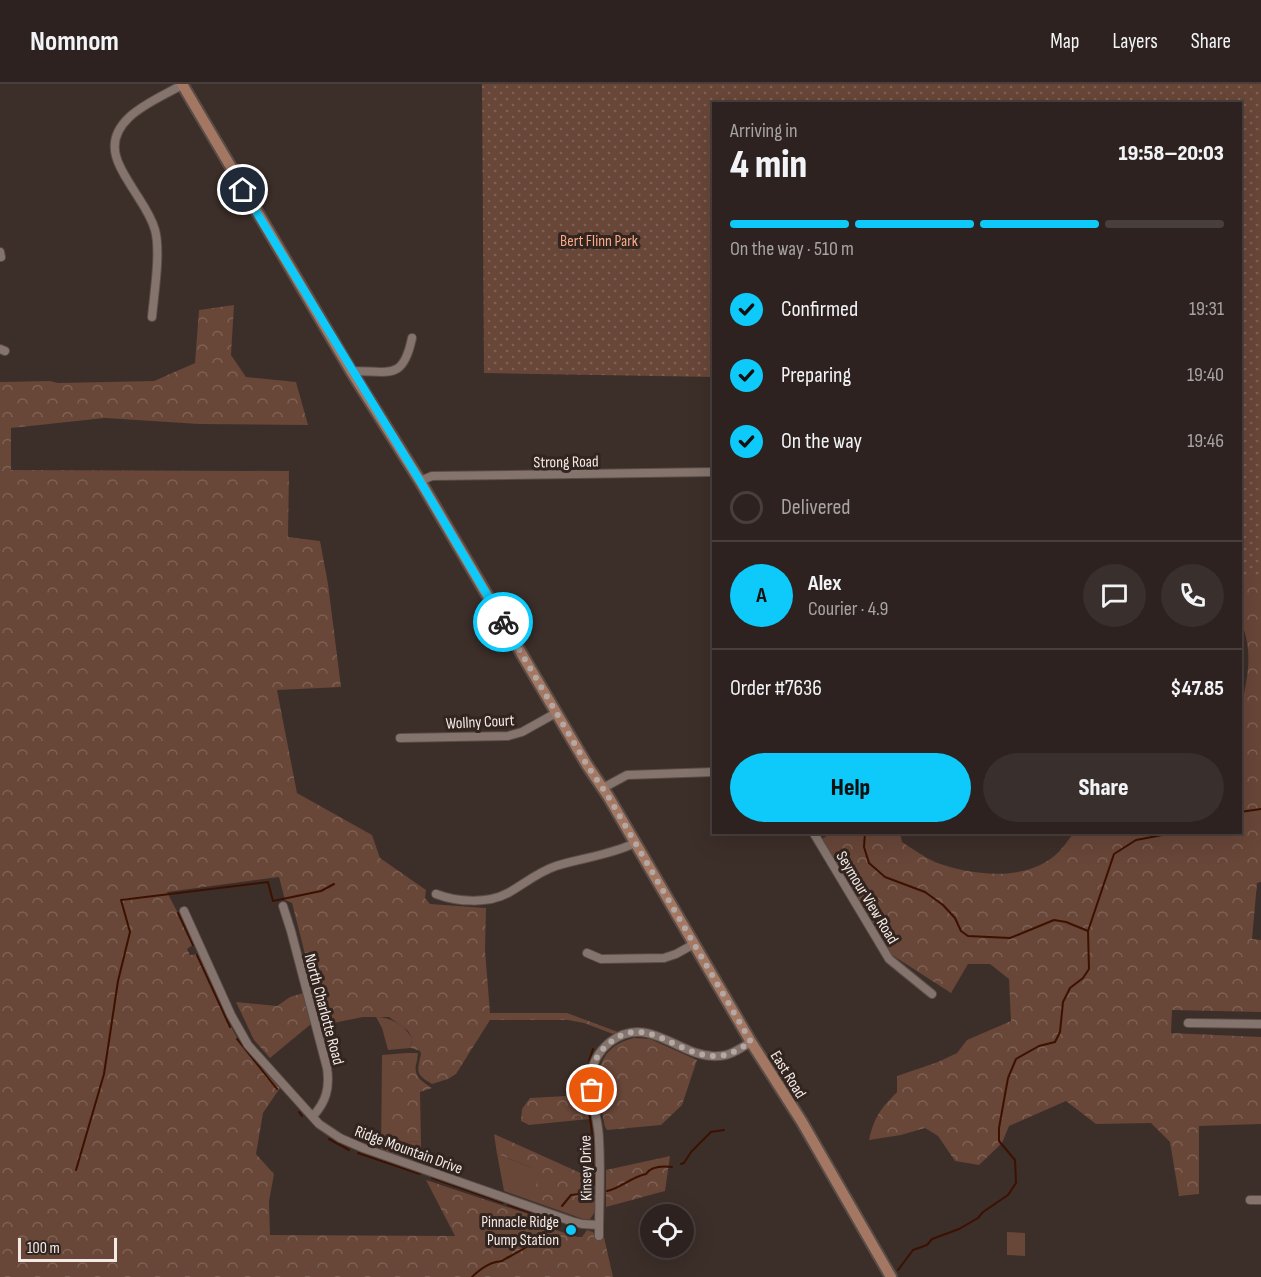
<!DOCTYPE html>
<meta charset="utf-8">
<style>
body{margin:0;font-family:"Sofia Sans Condensed",sans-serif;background:#392f2c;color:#f1f3f6;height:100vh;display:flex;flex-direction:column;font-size:22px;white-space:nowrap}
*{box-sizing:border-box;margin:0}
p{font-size:20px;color:#a7a4a4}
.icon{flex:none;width:33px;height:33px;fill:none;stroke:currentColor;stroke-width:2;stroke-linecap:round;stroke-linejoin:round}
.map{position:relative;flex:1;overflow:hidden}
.side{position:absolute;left:712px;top:18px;width:530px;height:732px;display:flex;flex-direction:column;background:#2d221f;border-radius:0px;box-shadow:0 6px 24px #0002,0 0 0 2px #483f3d}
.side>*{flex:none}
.controls{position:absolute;left:640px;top:1120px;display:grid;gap:12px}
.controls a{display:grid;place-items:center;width:54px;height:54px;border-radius:50%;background:#2d221f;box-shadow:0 6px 24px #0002,0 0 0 2px #483f3d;font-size:30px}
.scale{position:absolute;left:18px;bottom:15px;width:99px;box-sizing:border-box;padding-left:6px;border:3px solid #f3eae6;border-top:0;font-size:16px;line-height:21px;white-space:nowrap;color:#f3eae6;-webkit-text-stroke:4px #32241f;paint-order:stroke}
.pin{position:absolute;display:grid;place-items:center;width:51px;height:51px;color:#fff;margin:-26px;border:3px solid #fff;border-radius:50%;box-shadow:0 2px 6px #0007}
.courier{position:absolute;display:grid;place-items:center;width:60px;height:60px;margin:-30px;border:4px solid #0dcafa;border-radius:50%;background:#fff;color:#222;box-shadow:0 2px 8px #0007}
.overview em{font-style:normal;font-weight:800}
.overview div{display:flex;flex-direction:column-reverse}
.overview{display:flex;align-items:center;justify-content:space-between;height:102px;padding:0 18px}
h1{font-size:39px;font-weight:800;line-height:45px}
.bar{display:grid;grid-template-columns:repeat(4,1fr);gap:9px 6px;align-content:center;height:72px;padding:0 18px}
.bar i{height:8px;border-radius:4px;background:#483f3d}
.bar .current{background:#0dcafa}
.bar p{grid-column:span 4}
.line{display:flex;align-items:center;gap:15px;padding:0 18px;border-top:2px solid #483f3d}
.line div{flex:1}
.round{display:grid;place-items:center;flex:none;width:63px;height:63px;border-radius:32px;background:#392f2c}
ol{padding:0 18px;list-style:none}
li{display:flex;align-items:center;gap:18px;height:66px}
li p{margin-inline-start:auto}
li .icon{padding:6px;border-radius:50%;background:#0dcafa;color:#111;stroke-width:4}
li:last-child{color:#a7a4a4}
li i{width:33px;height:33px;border:3px solid #483f3d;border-radius:50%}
.cta{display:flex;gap:12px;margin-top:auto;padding:12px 18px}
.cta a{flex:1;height:69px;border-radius:36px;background:#0dcafa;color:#111;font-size:24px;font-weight:800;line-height:69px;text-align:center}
.cta a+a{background:#392f2c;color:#f1f3f6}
header{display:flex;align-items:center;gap:36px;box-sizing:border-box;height:84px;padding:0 30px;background:#2d221f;border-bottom:2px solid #483f3d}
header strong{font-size:28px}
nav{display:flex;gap:33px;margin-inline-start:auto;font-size:21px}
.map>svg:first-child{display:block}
.grass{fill:#684638}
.forest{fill:url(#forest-crowns)}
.park{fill:url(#park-dots)}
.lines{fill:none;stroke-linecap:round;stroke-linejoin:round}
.stream{stroke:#3d1100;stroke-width:2}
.street-casing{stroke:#594d48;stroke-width:10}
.secondary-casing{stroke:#594d48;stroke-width:14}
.street{stroke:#84746d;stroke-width:8}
.secondary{stroke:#a47763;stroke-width:10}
.done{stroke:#b3a8a4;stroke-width:6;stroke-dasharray:0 10.8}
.route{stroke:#0dcafa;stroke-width:8}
.poi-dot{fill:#0dcafa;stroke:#32241f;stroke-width:2}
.labels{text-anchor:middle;stroke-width:6;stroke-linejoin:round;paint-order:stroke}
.park-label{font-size:16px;fill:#fbab8a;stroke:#32241f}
.street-label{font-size:16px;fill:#f3eae6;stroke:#32241f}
.poi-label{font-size:16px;fill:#f3eae6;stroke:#32241f;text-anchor:end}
</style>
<header>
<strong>Nomnom</strong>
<nav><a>Map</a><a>Layers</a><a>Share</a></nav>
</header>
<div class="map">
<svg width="1261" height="1193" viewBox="0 0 1261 1193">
<defs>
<pattern id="forest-crowns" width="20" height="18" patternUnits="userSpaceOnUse" patternTransform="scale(1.5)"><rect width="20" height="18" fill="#684638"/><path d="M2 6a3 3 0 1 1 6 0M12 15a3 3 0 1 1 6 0" fill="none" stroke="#7e6155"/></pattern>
<pattern id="park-dots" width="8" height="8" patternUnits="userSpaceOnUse" patternTransform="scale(1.5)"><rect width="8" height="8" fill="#684638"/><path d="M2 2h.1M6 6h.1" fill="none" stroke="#7e6155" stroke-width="1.8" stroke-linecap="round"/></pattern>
</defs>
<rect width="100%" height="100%" fill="#3c2e29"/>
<!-- grass -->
<g class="grass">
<path d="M376,933c15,0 28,8 36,21l-1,10 -23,2 -6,-22z"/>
<polygon points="406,969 418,969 417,977 388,977 393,1064 405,1057 421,1058 421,1079 381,1065 382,971"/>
<path d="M497,1070l36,14 59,36v-18h4c0,12 2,25 -6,33h-7l-79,-28z"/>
<polygon points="1007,1148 1025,1149 1025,1172 1007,1171"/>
</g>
<!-- forest -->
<g class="forest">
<path d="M1261,0v798l-4,1 -5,56 9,1v72l-89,-2 -1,23 90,4v87l-62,2v68l-20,2 -9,-54 -19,-19 -55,1 -30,-23 -57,25 -7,17 -23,22 -24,-4 -17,-25 -13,-8 -24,7 -32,5c6,-25 11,-30 28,-48v-16l41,-14 19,-9 10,-13 44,-19 -2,-42 -19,-15h-22l-17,29 -59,-38 -70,-116 9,-6h69l2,9c11,7 22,15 33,20 35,13 86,20 118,-5 8,-6 15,-17 21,-24l166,-1 1,-135 3,-3c6,-29 7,-48 -4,-76v-514h-475z"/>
<path d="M234,221l-3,50 15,22 50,5 12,43 -109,-1 -94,-6 -94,10v42l278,1 -1,66 32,4 8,43 13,103 -64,3 20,103 75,42 8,23 46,32 -1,8 5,6 56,4 -1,42 5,63h77l51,19 -5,2 -29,-11 -16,-3h-78l-34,54 -8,5 -16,5c-17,-10 -15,-12 -11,-30l-1,-3 -9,-3 1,-10 -4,-7 -19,-14h-26l-40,8 -31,-122 -7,-3 -6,-23 -112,15 27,52 -7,5 3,6 9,-1c12,29 22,58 39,85 12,18 28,33 42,49l-17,25 -7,41 18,20 -5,27 1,34 185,1 -29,-56 126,42 1,7 24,8h5l5,-7 6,2 2,4 9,1 9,40h-613v-895l50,-1 8,2 96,-2 41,-18 4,-53z"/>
<polygon points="303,909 311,940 270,974 254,956 236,918 277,922 290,913"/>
<path d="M634,954l16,1 47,21 -15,45 -21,20 -54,5 -2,-3c-6,-36 -19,-77 29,-89z"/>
<path d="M388,977h29c-5,14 4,20 15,27l-12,4 1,50 -16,-1 -12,7 -5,-1z"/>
<polygon points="585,1011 589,1035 529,1041 521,1037 522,1025 530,1014"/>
<polygon points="494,1050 585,1091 592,1091 592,1120 571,1127 533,1113 539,1089 533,1084 497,1070"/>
<polygon points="670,1072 665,1107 606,1123 606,1086"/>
</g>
<!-- park -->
<polygon class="park" points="482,0 1261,0 1261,493 1240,493 1240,20 714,20 714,293 484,289"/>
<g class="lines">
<!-- stream -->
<g class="stream">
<polyline points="1240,728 1261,725"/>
<polyline points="865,748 864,763 869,779 885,793 925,808 943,821 955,834 961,847 968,852 1010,854 1054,836 1066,838 1088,847"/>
<polyline points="178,829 193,861"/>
<polyline points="197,871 230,943"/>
<polyline points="237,955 277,1005"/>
<polyline points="589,977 593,965"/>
<polyline points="587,985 586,1001 593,1058 593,1083"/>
<polyline points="299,1028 302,1032"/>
<polyline points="329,1055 349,1066"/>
<polyline points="358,1069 420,1090"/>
<polyline points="681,1080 684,1079 691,1068 711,1048 724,1046"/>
<polyline points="76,1086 104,990 118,897 130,848 121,816 268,798 273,817 321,807 334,800"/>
<polyline points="594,1091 594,1101"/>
<polyline points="432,1094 503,1119"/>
<path d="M607,1107c14,-3 24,-14 39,-17 5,-8 17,-8 26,-7"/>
<polyline points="508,1121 541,1132"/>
<polyline points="562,1122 571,1111 588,1109"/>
<polyline points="898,1186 913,1166 927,1161 932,1155 959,1145 978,1134 983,1128 1008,1111 1016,1099 1015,1076 999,1057 999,1044 1008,994 1016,975 1039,962 1055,958 1060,948 1063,918 1070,904 1083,894 1089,885 1088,847 1114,770 1136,756 1178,748"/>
<path d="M472,1193c6,-6 16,-13 24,-15 5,-1 6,0 9,-3 16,-9 41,-20 47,-38"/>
</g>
<defs>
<g id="street">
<polyline points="0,168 1,173"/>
<path d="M152,233c2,-23 9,-65 3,-87 -4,-15 -14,-28 -22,-41 -6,-10 -14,-21 -17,-33 -10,-38 40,-56 66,-71"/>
<polyline points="0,265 5,267"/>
<path d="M351,287c39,0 52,10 61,-33"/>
<polyline points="420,397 432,392 714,388"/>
<polyline points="400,654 508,652 522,648 556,629"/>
<polyline points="603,704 627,691 714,688"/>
<polyline points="813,748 889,875 932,910"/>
<path d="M436,810c21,8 52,10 72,-1 16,-9 30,-21 48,-27 26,-8 54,-11 79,-23"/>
<path d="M283,822l8,25 36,137c3,20 -1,34 -14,48"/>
<polyline points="184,827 231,931 248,961 319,1040 340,1054 363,1064 571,1137 582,1140 599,1141"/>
<polyline points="587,869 601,875 664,874 676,870 694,860"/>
<polyline points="1188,939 1261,940"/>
<polyline points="1250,1116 1261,1116"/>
<path d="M599,1152c0,-32 2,-64 0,-96 0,-21 -10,-43 -8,-63 1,-14 8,-26 19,-35 39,-30 70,17 108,14 12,0 23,-8 33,-14"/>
</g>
<polyline id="secondary" points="182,0 351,287 420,397 587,681 608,712 751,958 802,1038 891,1193"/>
</defs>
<!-- street casing -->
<use href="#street" class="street-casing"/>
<!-- secondary casing -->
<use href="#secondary" class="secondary-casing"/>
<!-- street -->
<use href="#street" class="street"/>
<!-- secondary -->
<use href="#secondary" class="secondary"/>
</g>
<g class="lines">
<!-- done -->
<path class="done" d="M503,538l84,143 21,31 143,246c-10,6 -21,14 -34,14 -40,2 -73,-48 -112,-9 -12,11 -15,27 -13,43"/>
<!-- route -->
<polyline class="route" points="243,106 420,397 503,538"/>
</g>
<!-- markers -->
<circle class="poi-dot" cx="571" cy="1146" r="6"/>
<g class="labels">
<!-- park labels -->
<g class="park-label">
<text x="599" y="162">Bert Flinn Park</text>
</g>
<!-- street labels -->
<g class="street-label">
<text transform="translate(566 377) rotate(-1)" y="6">Strong Road</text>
<text transform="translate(480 637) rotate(-3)" y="6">Wollny Court</text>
<text transform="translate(868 813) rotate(59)" y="6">Seymour View Road</text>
<text transform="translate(325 925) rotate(75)" y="6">North Charlotte Road</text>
<text transform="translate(789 990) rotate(58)" y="6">East Road</text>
<text transform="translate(409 1065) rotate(20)" y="6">Ridge Mountain Drive</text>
<text transform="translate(585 1084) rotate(-91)" y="6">Kinsey Drive</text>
</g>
<!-- poi labels -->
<g class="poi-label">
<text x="559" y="1143">Pinnacle Ridge<tspan x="559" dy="18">Pump Station</tspan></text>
</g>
</g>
</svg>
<div class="controls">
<a><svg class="icon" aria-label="locate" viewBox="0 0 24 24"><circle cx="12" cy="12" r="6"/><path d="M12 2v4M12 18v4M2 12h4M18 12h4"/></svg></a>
</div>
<div class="scale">100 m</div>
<div class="pin" style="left:592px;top:1006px;background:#ea580c"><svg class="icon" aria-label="bag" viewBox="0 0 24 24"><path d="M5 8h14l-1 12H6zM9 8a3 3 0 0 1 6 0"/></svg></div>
<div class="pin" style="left:243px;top:106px;background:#1f2937"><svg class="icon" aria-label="home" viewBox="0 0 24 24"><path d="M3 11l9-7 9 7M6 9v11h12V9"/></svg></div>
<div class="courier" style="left:503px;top:538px"><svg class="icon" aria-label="bike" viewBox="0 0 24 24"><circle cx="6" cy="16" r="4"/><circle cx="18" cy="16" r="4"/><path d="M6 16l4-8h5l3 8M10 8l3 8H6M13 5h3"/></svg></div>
<section class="side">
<div class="overview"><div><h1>4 min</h1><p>Arriving in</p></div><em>19:58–20:03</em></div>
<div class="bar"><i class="current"></i><i class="current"></i><i class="current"></i><i></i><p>On the way · 510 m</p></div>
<ol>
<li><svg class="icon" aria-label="check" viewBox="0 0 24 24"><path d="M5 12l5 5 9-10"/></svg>Confirmed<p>19:31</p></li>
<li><svg class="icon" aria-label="check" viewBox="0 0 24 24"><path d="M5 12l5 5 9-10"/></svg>Preparing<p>19:40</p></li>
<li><svg class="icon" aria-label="check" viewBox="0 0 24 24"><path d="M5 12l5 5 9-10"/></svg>On the way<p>19:46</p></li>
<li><i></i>Delivered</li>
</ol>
<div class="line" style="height:108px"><b class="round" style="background:#0dcafa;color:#111">A</b><div><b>Alex</b><p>Courier · 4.9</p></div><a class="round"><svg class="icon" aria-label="chat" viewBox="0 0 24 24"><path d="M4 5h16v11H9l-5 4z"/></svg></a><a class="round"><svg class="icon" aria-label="phone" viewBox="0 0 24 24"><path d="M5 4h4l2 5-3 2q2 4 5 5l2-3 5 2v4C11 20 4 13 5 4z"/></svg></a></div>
<div class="line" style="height:78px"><div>Order #7636</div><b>$47.85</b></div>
<div class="cta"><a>Help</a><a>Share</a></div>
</section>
</div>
